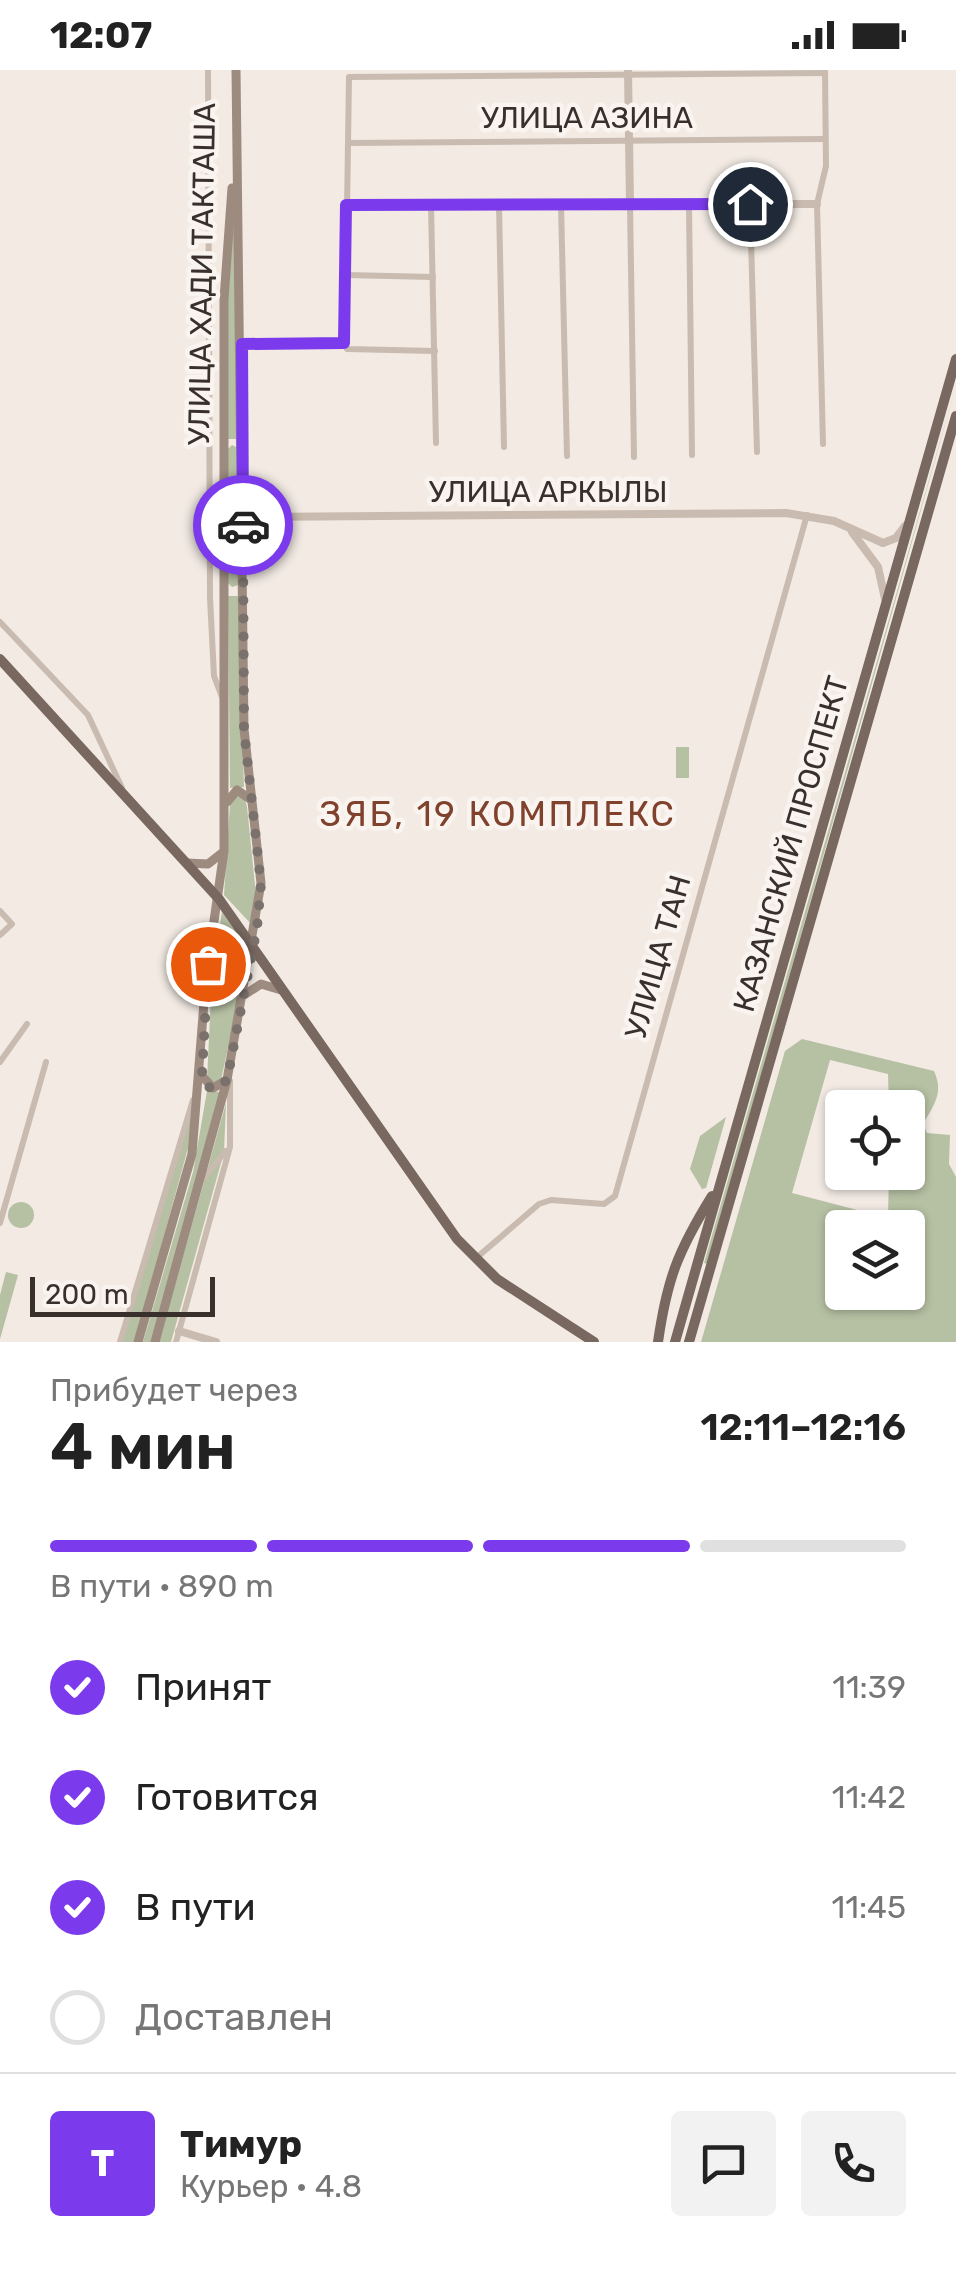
<!DOCTYPE html>
<html lang="ru">
<meta charset="utf-8">
<style>
body{margin:0;font-family:Rubik,sans-serif;background:#f2f2f2;color:#222;height:100vh;display:flex;flex-direction:column;font-size:38px;white-space:nowrap}
*{box-sizing:border-box;margin:0}
p{font-size:32px;color:#767676}
.icon{flex:none;width:55px;height:55px;fill:none;stroke:currentColor;stroke-width:2;stroke-linecap:round;stroke-linejoin:round}
.map{position:relative;height:1272px;overflow:hidden}
.sheet{display:flex;flex-direction:column;background:#fff;flex:1}
.sheet>*{flex:none}
.buttons{position:absolute;left:825px;top:1020px;display:grid;gap:20px}
.buttons a{display:grid;place-items:center;width:100px;height:100px;border-radius:10px;background:#fff;box-shadow:0 2px 8px #0004;font-size:50px}
.scale{position:absolute;left:30px;bottom:25px;width:185px;box-sizing:border-box;padding-left:10px;border:5px solid #39302c;border-top:0;font-size:28px;line-height:35px;white-space:nowrap;color:#39302c;-webkit-text-stroke:8px #f9f4ef;paint-order:stroke}
.pin{position:absolute;display:grid;place-items:center;width:85px;height:85px;color:#fff;margin:-42px;border:5px solid #fff;border-radius:50%;box-shadow:0 2px 10px #0007}
.courier{position:absolute;display:grid;place-items:center;width:100px;height:100px;margin:-50px;border:8px solid #7c3aed;border-radius:50%;background:#fff;color:#222;box-shadow:0 2px 12px #0007}
.head em{font-style:normal;font-weight:600}
.head div{display:flex;flex-direction:column-reverse}
.head{display:flex;align-items:center;justify-content:space-between;height:170px;padding:0 50px}
h1{font-size:65px;font-weight:600;line-height:75px}
.bar{display:grid;grid-template-columns:repeat(4,1fr);gap:15px 10px;align-content:center;height:120px;padding:0 50px}
.bar i{height:12px;border-radius:8px;background:#e0e0e0}
.bar .selected{background:#7c3aed}
.bar p{grid-column:span 4}
.line{display:flex;align-items:center;gap:25px;padding:0 50px;border-top:2px solid #e0e0e0}
.line div{flex:1}
.round{display:grid;place-items:center;flex:none;width:105px;height:105px;border-radius:10px;background:#f2f2f2}
ol{padding:0 50px;list-style:none}
li{display:flex;align-items:center;gap:30px;height:110px}
li p{margin-inline-start:auto}
li .icon{padding:10px;border-radius:50%;background:#7c3aed;color:#fff;stroke-width:4}
li:last-child{color:#767676}
li i{width:55px;height:55px;border:5px solid #e0e0e0;border-radius:50%}
.status{display:flex;justify-content:space-between;align-items:center;height:70px;padding:0 50px;background:#fff;direction:ltr}
.status svg{height:28px;fill:currentColor}
.map>svg:first-child{display:block}
.green{fill:#b6c0a3;fill-rule:evenodd}
.lines{fill:none;stroke-linecap:round;stroke-linejoin:round}
.minor{stroke:#c9bbaf;stroke-width:6}
.tertiary{stroke:#c9bbaf;stroke-width:8}
.secondary{stroke:#9d8b80;stroke-width:9}
.primary{stroke:#79685f;stroke-width:10}
.done{stroke:#7a716c;stroke-width:10;stroke-dasharray:0 18}
.route{stroke:#7c3aed;stroke-width:12}
.labels{text-anchor:middle;stroke-width:9;stroke-linejoin:round;paint-order:stroke}
.street-label{font-size:30px;fill:#39302c;stroke:#f9f4ef}
.quarter-label{font-size:35px;letter-spacing:2.5px;fill:#80412d;stroke:#f9f4ef}
</style>
<div class="status"><b>12:07</b><svg viewBox="0 0 49 12"><path d="M0 12V9h3v3zM5 12V6h3v6zM10 12V3h3v9zM15 12V0h3v12zM26 1h20v11H26zM47 4h2v5h-2z"/></svg></div>
<div class="map">
<svg width="956" height="1272" viewBox="0 0 956 1272">
<rect width="100%" height="100%" fill="#f2eae3"/>
<!-- green -->
<g class="green">
<polygon points="234,126 238,369 228,369 228,203"/>
<polygon points="956,316 708,1194 704,1193"/>
<polygon points="232,375 236,377 238,515 232,517 228,513 228,379"/>
<polygon points="228,526 238,526 244,717 230,718"/>
<rect x="676" y="677" width="13" height="31"/>
<polygon points="236,725 245,729 247,737 256,825 253,856 224,825 230,734"/>
<polygon points="222,842 249,879 220,1015 207,1010 212,905"/>
<path d="M802,969l132,32c10,22 0,34 -11,53l4,9 23,2 -1,29 7,13v165h-255l84,-291zM830,990l58,14 1,33 19,1v64l-19,1 -1,45 -96,-25zM842,1158h66v64h-66z"/>
<polygon points="207,1021 221,1022 151,1272 143,1272 193,1102"/>
<polygon points="226,1033 224,1082 171,1272 159,1272"/>
<polygon points="192,1037 188,1078 135,1272 122,1272"/>
<polygon points="726,1047 706,1118 702,1119 690,1099 700,1066"/>
<circle cx="21" cy="1145" r="13"/>
<polygon points="6,1202 18,1205 0,1269 0,1225"/>
</g>
<g class="lines">
<!-- minor -->
<g class="minor">
<polyline points="208,0 210,528 214,606 222,627"/>
<polyline points="349,73 825,69"/>
<polyline points="630,134 634,387"/>
<polyline points="689,134 692,385"/>
<polyline points="750,134 757,382"/>
<polyline points="431,135 436,373"/>
<polyline points="499,135 504,377"/>
<polyline points="561,135 567,386"/>
<polyline points="345,205 433,207"/>
<polyline points="242,274 345,273"/>
<polyline points="435,281 347,279 345,273 349,7 825,3"/>
<polyline points="823,374 817,134 826,96 825,2"/>
<polyline points="0,552 88,645 122,718"/>
<polyline points="0,841 12,854 0,865"/>
<polyline points="0,992 27,954"/>
<polyline points="202,1110 226,1081"/>
<polyline points="0,1153 46,992"/>
<polyline points="475,1189 539,1134 551,1130 604,1134 615,1126 807,445"/>
<polyline points="120,1272 193,1030"/>
<polyline points="176,1272 230,1077 230,1011"/>
</g>
<!-- tertiary -->
<g class="tertiary">
<polyline points="628,0 630,134"/>
<polyline points="346,135 817,134"/>
<polyline points="243,447 786,443 834,451 883,473 896,468 905,456"/>
<polyline points="852,462 878,497 885,529"/>
<polyline points="179,1261 216,1272"/>
</g>
<!-- secondary -->
<g class="secondary">
<polyline points="227,732 237,720 250,729"/>
<polyline points="187,793 208,794 222,783"/>
<polyline points="244,925 261,914 281,920"/>
<polyline points="202,1006 213,1018 227,1010"/>
<polyline points="138,1272 192,1084 206,907 224,781 224,229 232,118"/>
<polyline points="155,1272 227,1010 261,813 244,659 236,0"/>
</g>
<!-- primary -->
<g class="primary">
<polyline points="0,589 219,829 457,1169 497,1209 594,1272"/>
<path d="M658,1272c9,-63 20,-91 54,-146"/>
<polyline points="675,1272 956,289"/>
<polyline points="689,1272 956,346"/>
</g>
</g>
<g class="lines">
<!-- done -->
<polyline class="done" points="208,894 202,1004 208,1017 217,1018 227,1010 257,858 261,814 244,660 243,455"/>
<!-- route -->
<polyline class="route" points="243,455 242,274 344,273 346,135 750,134"/>
</g>
<g class="labels">
<!-- street labels -->
<g class="street-label">
<text x="587" y="58">УЛИЦА АЗИНА</text>
<text transform="translate(202 204) rotate(-89)" y="10">УЛИЦА ХАДИ ТАКТАША</text>
<text x="548" y="432">УЛИЦА АРКЫЛЫ</text>
<text transform="translate(791 774) rotate(-74)" y="10">КАЗАНСКИЙ ПРОСПЕКТ</text>
<text transform="translate(658 887) rotate(-74)" y="10">УЛИЦА ТАН</text>
</g>
<!-- quarter labels -->
<g class="quarter-label">
<text x="498" y="756">ЗЯБ, 19 КОМПЛЕКС</text>
</g>
</g>
</svg>
<div class="buttons">
<a><svg class="icon" aria-label="locate" viewBox="0 0 24 24"><circle cx="12" cy="12" r="6"/><path d="M12 2v4M12 18v4M2 12h4M18 12h4"/></svg></a>
<a><svg class="icon" aria-label="layers" viewBox="0 0 24 24"><path d="M12 4l9 5-9 5-9-5zM3 14l9 5 9-5"/></svg></a>
</div>
<div class="scale">200 m</div>
<div class="pin" style="left:208px;top:894px;background:#ea580c"><svg class="icon" aria-label="bag" viewBox="0 0 24 24"><path d="M5 8h14l-1 12H6zM9 8a3 3 0 0 1 6 0"/></svg></div>
<div class="pin" style="left:750px;top:134px;background:#1f2937"><svg class="icon" aria-label="home" viewBox="0 0 24 24"><path d="M3 11l9-7 9 7M6 9v11h12V9"/></svg></div>
<div class="courier" style="left:243px;top:455px"><svg class="icon" aria-label="car" viewBox="0 0 24 24"><path d="M5 17H2v-5l4-1 3-4h7l3 4 3 1v5h-3M9 17h6M6 11h13"/><circle cx="7" cy="17" r="2"/><circle cx="17" cy="17" r="2"/></svg></div>
</div>
<section class="sheet">
<div class="head"><div><h1>4 мин</h1><p>Прибудет через</p></div><em>12:11–12:16</em></div>
<div class="bar"><i class="selected"></i><i class="selected"></i><i class="selected"></i><i></i><p>В пути · 890 m</p></div>
<ol>
<li><svg class="icon" aria-label="check" viewBox="0 0 24 24"><path d="M5 12l5 5 9-10"/></svg>Принят<p>11:39</p></li>
<li><svg class="icon" aria-label="check" viewBox="0 0 24 24"><path d="M5 12l5 5 9-10"/></svg>Готовится<p>11:42</p></li>
<li><svg class="icon" aria-label="check" viewBox="0 0 24 24"><path d="M5 12l5 5 9-10"/></svg>В пути<p>11:45</p></li>
<li><i></i>Доставлен</li>
</ol>
<div class="line" style="height:180px"><b class="round" style="background:#7c3aed;color:#fff">Т</b><div><b>Тимур</b><p>Курьер · 4.8</p></div><a class="round"><svg class="icon" aria-label="chat" viewBox="0 0 24 24"><path d="M4 5h16v11H9l-5 4z"/></svg></a><a class="round"><svg class="icon" aria-label="phone" viewBox="0 0 24 24"><path d="M5 4h4l2 5-3 2q2 4 5 5l2-3 5 2v4C11 20 4 13 5 4z"/></svg></a></div>
</section>
